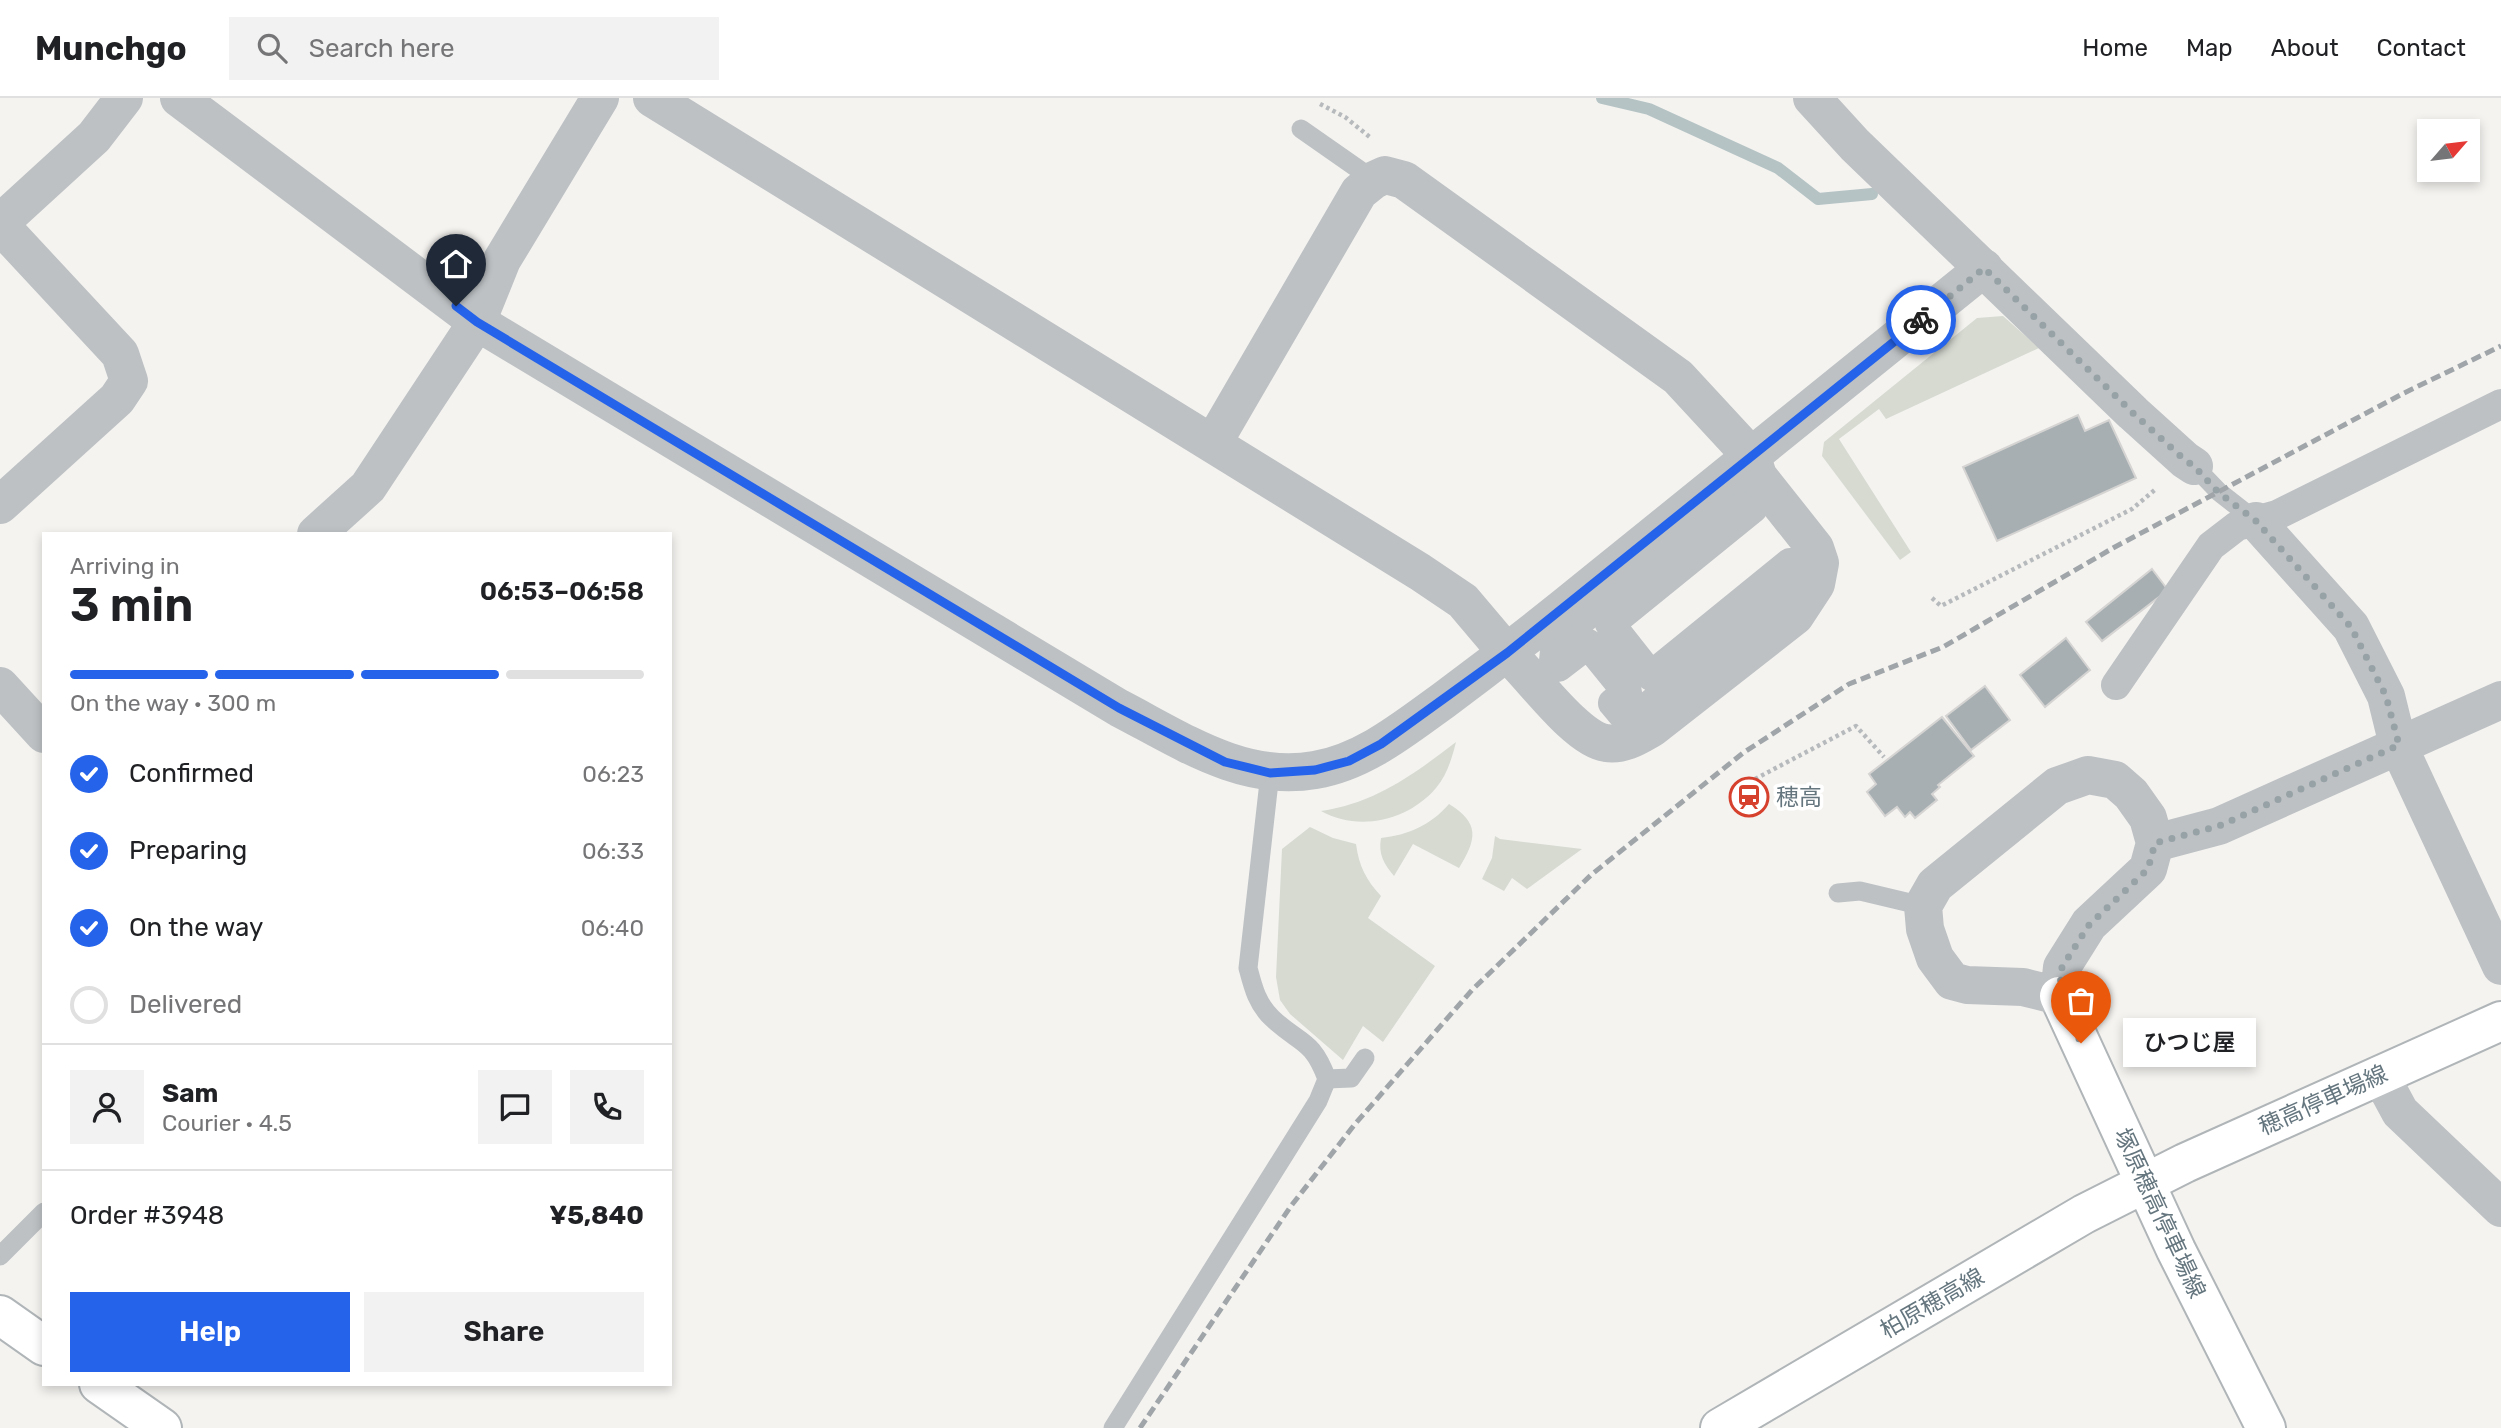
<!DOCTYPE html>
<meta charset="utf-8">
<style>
body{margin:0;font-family:Rubik,"Noto Sans JP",sans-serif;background:#f2f2f2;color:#202124;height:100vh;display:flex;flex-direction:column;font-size:26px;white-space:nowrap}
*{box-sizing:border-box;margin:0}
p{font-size:23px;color:#757577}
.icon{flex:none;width:38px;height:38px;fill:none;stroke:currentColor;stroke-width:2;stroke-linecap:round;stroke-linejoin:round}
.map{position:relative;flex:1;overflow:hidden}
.panel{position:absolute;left:42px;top:434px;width:630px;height:854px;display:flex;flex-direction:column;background:#fff;border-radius:0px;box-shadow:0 4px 10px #0003}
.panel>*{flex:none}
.needle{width:46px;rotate:62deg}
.tools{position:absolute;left:2417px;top:21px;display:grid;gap:14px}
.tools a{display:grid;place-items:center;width:63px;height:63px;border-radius:0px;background:#fff;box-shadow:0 4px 10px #0003;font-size:35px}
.pin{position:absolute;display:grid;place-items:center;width:60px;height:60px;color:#fff;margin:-72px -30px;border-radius:50% 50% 50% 0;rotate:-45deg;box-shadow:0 0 7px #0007}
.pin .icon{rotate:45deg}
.courier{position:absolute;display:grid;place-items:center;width:70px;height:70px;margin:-35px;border:5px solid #2563eb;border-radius:50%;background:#fff;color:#222;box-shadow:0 2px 9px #0007}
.bubble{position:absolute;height:49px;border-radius:0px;background:#fff;box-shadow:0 4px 10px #0003;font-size:23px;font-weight:600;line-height:49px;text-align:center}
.head em{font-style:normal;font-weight:600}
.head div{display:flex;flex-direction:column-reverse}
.head{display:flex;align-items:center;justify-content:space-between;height:119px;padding:0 28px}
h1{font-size:46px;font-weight:600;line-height:52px}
.bar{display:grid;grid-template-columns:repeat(4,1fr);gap:10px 7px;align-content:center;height:84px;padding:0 28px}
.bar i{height:9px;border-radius:5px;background:#e0e0e0}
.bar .current{background:#2563eb}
.bar p{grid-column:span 4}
.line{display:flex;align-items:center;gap:18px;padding:0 28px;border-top:2px solid #e0e0e0}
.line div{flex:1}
.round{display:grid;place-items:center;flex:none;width:74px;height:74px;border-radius:0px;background:#f2f2f2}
ol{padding:0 28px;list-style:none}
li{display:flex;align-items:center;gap:21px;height:77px}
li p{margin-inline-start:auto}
li .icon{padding:7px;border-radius:50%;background:#2563eb;color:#fff;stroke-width:4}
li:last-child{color:#757577}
li i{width:38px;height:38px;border:4px solid #e0e0e0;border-radius:50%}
.cta{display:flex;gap:14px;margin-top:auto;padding:14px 28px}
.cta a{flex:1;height:80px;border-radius:0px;background:#2563eb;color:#fff;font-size:28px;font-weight:600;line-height:80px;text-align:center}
.cta a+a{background:#f2f2f2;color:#202124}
header{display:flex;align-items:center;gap:42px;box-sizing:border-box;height:98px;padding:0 35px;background:#fff;border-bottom:2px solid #e0e0e0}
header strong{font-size:33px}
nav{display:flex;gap:38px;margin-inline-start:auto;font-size:24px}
.search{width:490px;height:63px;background:#f2f2f2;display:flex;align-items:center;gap:18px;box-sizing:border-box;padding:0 24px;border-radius:0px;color:#757577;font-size:26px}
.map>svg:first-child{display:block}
.green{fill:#d6dad1}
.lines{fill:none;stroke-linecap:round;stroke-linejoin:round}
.stream{stroke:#b5c3c5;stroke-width:12}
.building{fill:#a7afb2;stroke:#d5d4d3;stroke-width:2}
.secondary-casing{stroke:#b0b5b8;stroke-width:42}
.path{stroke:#b7babc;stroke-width:4.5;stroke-dasharray:3.5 3.5;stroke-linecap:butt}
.service{stroke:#bdc1c4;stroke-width:19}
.pedestrian{stroke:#bdc1c4;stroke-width:30}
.minor{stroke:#bdc1c4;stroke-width:38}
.tertiary{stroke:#bdc1c4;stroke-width:38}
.secondary{stroke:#fff;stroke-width:38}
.rail{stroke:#9fa5a9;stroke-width:5;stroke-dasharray:10 5;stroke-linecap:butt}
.done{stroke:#97a2a7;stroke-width:7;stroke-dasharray:0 12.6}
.route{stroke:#2563eb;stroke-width:9}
.labels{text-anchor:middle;stroke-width:7;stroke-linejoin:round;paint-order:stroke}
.poi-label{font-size:23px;fill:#65767f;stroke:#fff;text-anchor:start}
.street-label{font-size:23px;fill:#65767f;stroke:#fff}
</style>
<header>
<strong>Munchgo</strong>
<div class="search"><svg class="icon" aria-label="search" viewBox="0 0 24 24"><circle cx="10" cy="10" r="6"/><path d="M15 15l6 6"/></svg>Search here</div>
<nav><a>Home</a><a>Map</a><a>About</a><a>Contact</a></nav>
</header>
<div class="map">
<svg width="2501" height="1330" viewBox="0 0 2501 1330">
<rect width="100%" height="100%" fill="#f4f3f0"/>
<!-- green -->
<g class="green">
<polygon points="2003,218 2039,250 1886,321 1879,311 1839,341 1911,454 1900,462 1822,358 1824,344 1977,220"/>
<path d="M1456,644c-4,16 -9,33 -20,46 -28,33 -78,44 -115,23 54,-8 92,-36 135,-69z"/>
<path d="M1449,706c31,19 28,35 10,64l-46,-24 -19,32c-10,-12 -16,-22 -13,-38 27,-3 50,-13 68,-34z"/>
<path d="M1310,729l23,11 23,6c3,22 10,36 25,52l-13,22 67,48 -52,76 -20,-16 -20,34 -53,-46 -10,-14 -4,-23 6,-128z"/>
<polygon points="1495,738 1500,741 1582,751 1527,791 1512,780 1504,793 1482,781 1492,760"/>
</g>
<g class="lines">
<!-- stream -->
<polyline class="stream" points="1602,0 1649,11 1778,70 1818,101 1872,96"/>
</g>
<!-- building -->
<g class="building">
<polygon points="2078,317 2085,333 2109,322 2136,380 1997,443 1963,369"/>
<polygon points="2152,471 2168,492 2102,543 2086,524"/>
<polygon points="2066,540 2090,572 2045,609 2020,577"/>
<polygon points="1985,588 2010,622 1971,652 1946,618"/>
<polygon points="1942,619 1974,658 1938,687 1940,689 1932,696 1937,702 1915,720 1910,714 1905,719 1897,709 1885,718 1867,694 1876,686 1869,676"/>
</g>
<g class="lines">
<defs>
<g id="secondary">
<polyline points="2059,898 2176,1152 2266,1330"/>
<polyline points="0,1217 44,1248"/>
<polyline points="99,1286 162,1330"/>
<polyline points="1720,1330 2084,1116 2185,1065 2501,923"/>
</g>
</defs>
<!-- secondary casing -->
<use href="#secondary" class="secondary-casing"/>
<!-- path -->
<g class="path">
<polyline points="1320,6 1345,19 1371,40"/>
<polyline points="1932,500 1941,508 2132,411 2157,390"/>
<polyline points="1755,681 1856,628 1884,659"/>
</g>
<!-- service -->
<g class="service">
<polyline points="1301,31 1374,82"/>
<polyline points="2194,368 2219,394 2256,423"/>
<polyline points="1838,795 1860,793 1923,808"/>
<polyline points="1327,981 1351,980 1365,960"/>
<polyline points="0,1158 44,1114"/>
<path d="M1113,1330l205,-327 9,-22c-15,-41 -28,-35 -55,-61 -15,-14 -19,-31 -24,-50l22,-195"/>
</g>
<!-- pedestrian -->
<g class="pedestrian">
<polygon points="1744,403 1753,410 1610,526 1651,578 1790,465 1791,471 1782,501 1639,616 1623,617 1613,605 1627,594 1588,546 1558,569 1554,563 1556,542 1727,404"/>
<polyline points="2116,587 2211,448 2237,428 2277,417 2501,306"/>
</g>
<!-- minor -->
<g class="minor">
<polyline points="652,0 1420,474 1463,503 1507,555"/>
<polyline points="1812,0 1855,47 2133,315 2185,362 2194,368"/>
<polyline points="0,125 94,39 124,0"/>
<polyline points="0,127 120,256 129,283 117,301 0,407"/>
<polyline points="1213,345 1359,94 1374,82 1385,77 1404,82 1678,279 1752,359"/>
<polyline points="2256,423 2351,529 2386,598 2398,647 2501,868"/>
<polyline points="316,436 368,389 477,224 502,162 600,0"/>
<polyline points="0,588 44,636"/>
<polyline points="2155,745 2219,728 2501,602"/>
<polyline points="2380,977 2400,1014 2501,1110"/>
</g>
<!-- tertiary -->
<g class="tertiary">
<path d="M179,0l298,224 642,386c62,32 124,75 196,62 49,-8 90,-42 129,-70 51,-38 101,-77 150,-117 130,-104 260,-209 390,-315"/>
<path d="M1507,555c24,22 69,86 99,90 17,3 32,-7 46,-15l143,-112 21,-32 4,-21 -5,-15 -57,-72 -6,-19"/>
<polygon points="2088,677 2115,682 2131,696 2148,720 2155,745 2148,771 2089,826 2062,869 2059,898 2023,889 1967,887 1952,883 1935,860 1925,831 1923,808 1935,787 2057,688"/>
</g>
<!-- secondary -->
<use href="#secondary" class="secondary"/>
<!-- rail -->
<polyline class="rail" points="1140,1330 1291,1108 1355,1026 1472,892 1591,777 1743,655 1849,586 1943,549 2113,450 2404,295 2501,248"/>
</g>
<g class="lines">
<!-- done -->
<polyline class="done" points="1921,222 1984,170 2133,315 2185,362 2194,368 2218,394 2256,423 2351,529 2386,598 2399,647 2219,728 2155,745 2148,771 2089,827 2062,869 2059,898 2081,945"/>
<!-- route -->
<polyline class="route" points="456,208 477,224 1119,610 1225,664 1270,675 1315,672 1349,663 1381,646 1507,555 1921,222"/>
</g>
<!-- icons -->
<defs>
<symbol id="station-ring" viewBox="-11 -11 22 22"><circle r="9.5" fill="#fff" stroke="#d6412e" stroke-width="1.5"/><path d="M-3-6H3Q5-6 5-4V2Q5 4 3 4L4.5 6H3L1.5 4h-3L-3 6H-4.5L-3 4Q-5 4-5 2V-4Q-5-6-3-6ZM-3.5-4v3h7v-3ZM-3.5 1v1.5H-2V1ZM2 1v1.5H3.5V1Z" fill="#d6412e"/></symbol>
</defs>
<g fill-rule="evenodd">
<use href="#station-ring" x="1727" y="677" width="44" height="44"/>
</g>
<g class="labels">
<!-- poi labels -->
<g class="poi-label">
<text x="1776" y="707">穂高</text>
</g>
<!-- street labels -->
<g class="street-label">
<text transform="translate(2323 1002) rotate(-24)" y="8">穂高停車場線</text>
<text transform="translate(2160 1115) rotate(65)" y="8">塚原穂高停車場線</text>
<text transform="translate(1932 1205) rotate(-30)" y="8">柏原穂高線</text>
</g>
</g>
</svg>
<div class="tools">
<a><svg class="needle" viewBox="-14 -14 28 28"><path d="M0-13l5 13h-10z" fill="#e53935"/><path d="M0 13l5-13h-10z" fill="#757577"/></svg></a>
</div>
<div class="pin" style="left:2081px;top:945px;background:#ea580c"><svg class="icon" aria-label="bag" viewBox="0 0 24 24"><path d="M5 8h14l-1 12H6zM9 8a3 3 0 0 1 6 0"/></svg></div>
<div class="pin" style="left:456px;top:208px;background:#1f2937"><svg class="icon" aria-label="home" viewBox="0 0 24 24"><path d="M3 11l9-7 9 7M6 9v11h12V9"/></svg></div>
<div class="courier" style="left:1921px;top:222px"><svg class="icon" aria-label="bike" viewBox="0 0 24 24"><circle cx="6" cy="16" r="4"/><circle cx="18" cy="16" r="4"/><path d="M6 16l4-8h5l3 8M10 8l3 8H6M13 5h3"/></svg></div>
<div class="bubble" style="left:2123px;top:920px;width:133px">ひつじ屋</div>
<section class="panel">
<div class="head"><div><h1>3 min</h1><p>Arriving in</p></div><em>06:53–06:58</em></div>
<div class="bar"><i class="current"></i><i class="current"></i><i class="current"></i><i></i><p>On the way · 300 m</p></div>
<ol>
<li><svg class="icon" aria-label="check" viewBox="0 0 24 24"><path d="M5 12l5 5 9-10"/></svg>Confirmed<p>06:23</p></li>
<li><svg class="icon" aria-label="check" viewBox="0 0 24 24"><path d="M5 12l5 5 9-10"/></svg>Preparing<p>06:33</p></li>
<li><svg class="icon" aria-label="check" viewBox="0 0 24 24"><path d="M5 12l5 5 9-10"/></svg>On the way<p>06:40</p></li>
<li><i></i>Delivered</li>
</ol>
<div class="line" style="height:126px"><a class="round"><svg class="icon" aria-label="person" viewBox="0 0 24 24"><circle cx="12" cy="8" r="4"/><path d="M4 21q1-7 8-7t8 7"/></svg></a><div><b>Sam</b><p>Courier · 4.5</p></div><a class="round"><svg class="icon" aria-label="chat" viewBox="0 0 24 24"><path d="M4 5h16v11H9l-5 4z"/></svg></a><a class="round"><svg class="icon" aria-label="phone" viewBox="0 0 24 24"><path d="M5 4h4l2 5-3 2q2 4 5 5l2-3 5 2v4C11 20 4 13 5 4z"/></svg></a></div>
<div class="line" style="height:91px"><div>Order #3948</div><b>¥5,840</b></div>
<div class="cta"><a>Help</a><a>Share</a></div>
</section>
</div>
